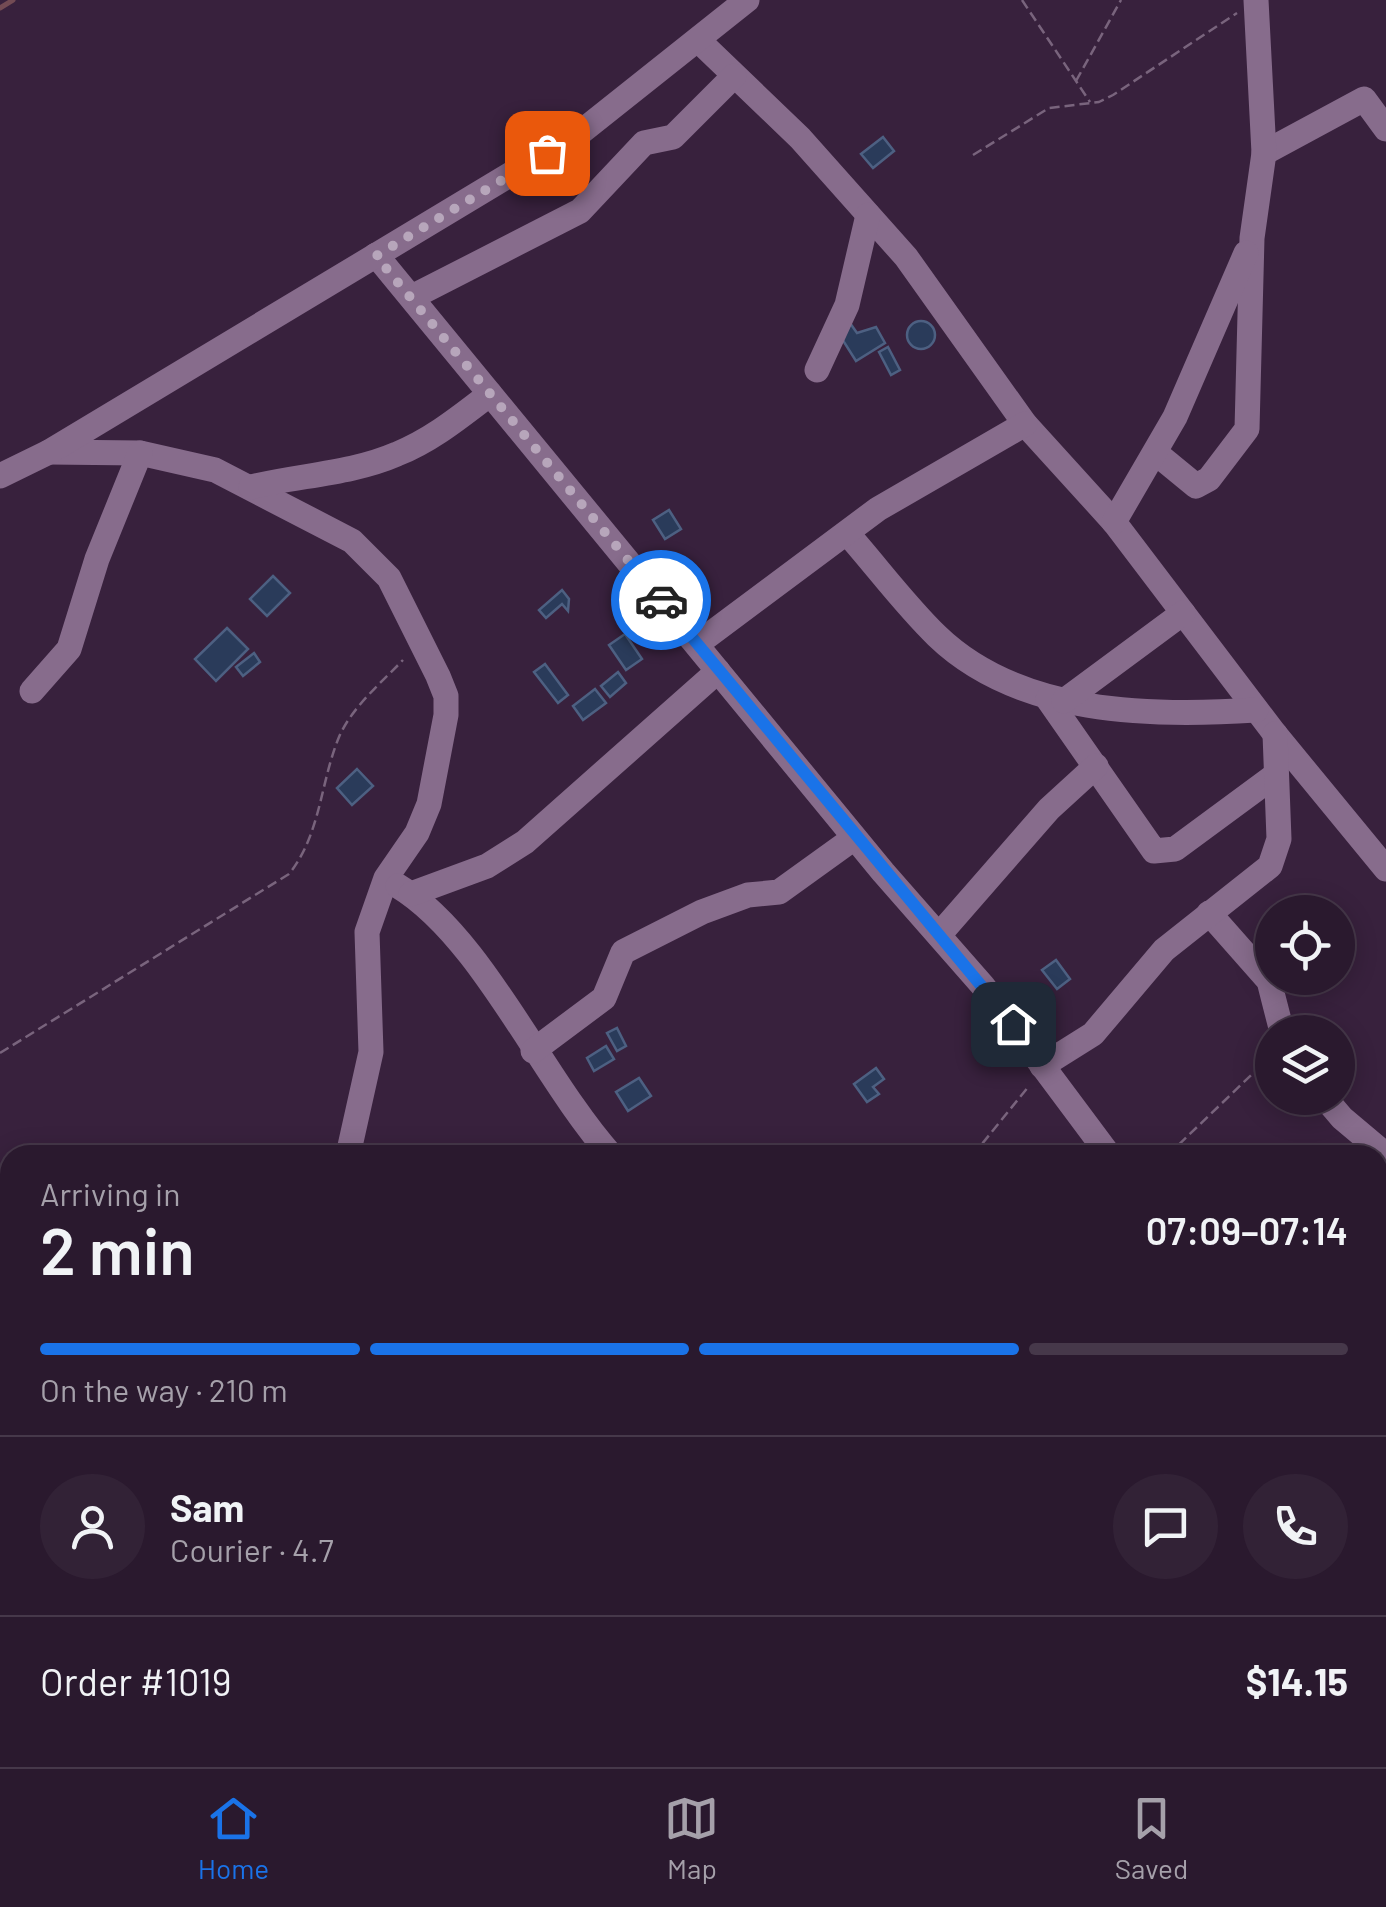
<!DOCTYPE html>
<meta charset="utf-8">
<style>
body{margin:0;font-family:Barlow,sans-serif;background:#322236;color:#f1f3f6;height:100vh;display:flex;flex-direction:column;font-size:38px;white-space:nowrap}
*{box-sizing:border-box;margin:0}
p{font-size:32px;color:#a5a0aa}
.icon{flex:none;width:55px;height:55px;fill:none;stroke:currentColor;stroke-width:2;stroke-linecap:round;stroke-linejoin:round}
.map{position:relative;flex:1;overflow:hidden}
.side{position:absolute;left:0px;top:1145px;width:1388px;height:622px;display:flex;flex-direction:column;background:#2a192e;border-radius:30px 30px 0 0;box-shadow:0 5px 25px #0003,0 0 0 2px #46384a}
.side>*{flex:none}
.fabs{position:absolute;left:1255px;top:895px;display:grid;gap:20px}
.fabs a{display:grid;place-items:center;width:100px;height:100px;border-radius:50%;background:#2a192e;box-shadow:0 5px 25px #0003,0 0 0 2px #46384a;font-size:50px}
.pin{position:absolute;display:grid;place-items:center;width:85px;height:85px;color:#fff;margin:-42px;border-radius:20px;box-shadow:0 5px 15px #0006}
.courier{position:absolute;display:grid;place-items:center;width:100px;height:100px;margin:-50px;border:8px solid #1a73e8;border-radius:50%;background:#fff;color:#222;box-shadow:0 2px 12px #0007}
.summary em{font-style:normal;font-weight:600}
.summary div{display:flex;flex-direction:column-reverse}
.summary{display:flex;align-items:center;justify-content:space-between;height:170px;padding:0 40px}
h1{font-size:65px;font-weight:600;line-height:75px}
.bar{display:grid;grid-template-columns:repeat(4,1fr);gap:15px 10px;align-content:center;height:120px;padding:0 40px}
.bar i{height:12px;border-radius:8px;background:#46384a}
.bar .active{background:#1a73e8}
.bar p{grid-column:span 4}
.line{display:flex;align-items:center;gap:25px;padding:0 40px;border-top:2px solid #46384a}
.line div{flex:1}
.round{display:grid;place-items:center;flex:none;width:105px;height:105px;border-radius:52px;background:#322236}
.dock{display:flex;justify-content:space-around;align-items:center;height:140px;border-top:2px solid #46384a;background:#2a192e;font-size:28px;color:#a5a0aa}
.dock a{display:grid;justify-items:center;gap:5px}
.dock .active{color:#1a73e8}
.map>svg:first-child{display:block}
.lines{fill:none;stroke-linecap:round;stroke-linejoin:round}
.stream{stroke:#734b54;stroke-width:5}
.building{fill:#2a3b5a;stroke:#4d6082;stroke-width:2.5}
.path{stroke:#79647d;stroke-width:2.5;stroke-dasharray:10 5;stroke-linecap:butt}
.minor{stroke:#876c8c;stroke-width:25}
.done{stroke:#b7a6bb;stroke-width:10;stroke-dasharray:0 18}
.route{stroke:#1a73e8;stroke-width:12}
</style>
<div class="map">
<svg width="1386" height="1767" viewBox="0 0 1386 1767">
<rect width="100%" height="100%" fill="#38213d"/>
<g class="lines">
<!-- stream -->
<polyline class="stream" points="0,8 13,0"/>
</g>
<!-- building -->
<g class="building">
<polygon points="883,137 894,151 873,168 861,154"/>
<circle cx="921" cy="335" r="14"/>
<polygon points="850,323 857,333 876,327 885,343 856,361 837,331"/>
<polygon points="888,347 900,370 891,375 879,352"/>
<polygon points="669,510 681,529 665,539 653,520"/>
<polygon points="273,576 290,593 267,616 250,599"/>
<polygon points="562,590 569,599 568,611 562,604 546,618 539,610"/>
<polygon points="227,628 248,649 216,681 195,659"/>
<polygon points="625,634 642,659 626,670 609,645"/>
<polygon points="254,653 260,662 243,676 236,667"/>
<polygon points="545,664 568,695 558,703 534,672"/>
<polygon points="618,672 626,683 610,697 601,686"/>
<polygon points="595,689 606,703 583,720 573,706"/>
<polygon points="357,769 373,786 352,805 337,788"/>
<polygon points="1056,960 1070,979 1057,989 1042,970"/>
<polygon points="617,1028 626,1046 617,1051 607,1033"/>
<polygon points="606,1046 614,1059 594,1071 587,1058"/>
<polygon points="876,1068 884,1079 873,1087 879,1094 867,1102 854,1084"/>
<polygon points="639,1078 651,1096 628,1111 616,1092"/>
</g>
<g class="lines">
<!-- path -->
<g class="path">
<polyline points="1022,0 1090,102"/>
<polyline points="1076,81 1121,0"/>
<polyline points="973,155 1049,108 1099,102 1113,95 1237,13"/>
<path d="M0,1053l289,-179c32,-40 31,-91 50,-137 13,-30 42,-54 64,-77"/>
<polyline points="973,1155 1029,1086"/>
<polyline points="1168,1155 1272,1055"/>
<polyline points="0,1388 10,1381"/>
<polyline points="0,1445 10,1451"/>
<polyline points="0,1621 10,1629"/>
<polyline points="70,1758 74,1767"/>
<polyline points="444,1767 450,1758"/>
</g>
<!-- minor -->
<g class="minor">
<polyline points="699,41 800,138 906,257 1025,424 1114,522 1275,734 1386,869"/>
<polyline points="1264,153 1364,99 1386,129"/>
<polyline points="376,255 883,872 983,986 1109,1155"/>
<polyline points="412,297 580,211 644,143 673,137 734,76"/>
<polyline points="817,370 847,305 868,215"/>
<polyline points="49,452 140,453 215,470 352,541 389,578 438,676 446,696 446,715 429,804 417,833 386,878 367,932 371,1052 348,1155"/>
<polyline points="1157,454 1196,486 1209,479 1247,429 1252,238 1264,153 1256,0"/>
<polyline points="0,476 49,452 581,132 747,0"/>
<path d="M251,487c48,-12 100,-13 146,-33 35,-14 64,-38 93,-60"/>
<polyline points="1114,522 1175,417 1246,253"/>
<path d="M847,533c30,34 58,72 90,103 82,79 214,81 319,74"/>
<polyline points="697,644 878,509 1025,424"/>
<polyline points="32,691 69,649 97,559 140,453"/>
<polyline points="1048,699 1154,851 1175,849 1274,776"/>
<polyline points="1064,701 1183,613"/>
<path d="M398,886c84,51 144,192 213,269"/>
<polyline points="411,894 487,866 525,842 718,671"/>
<polyline points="1209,913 1269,981 1282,1032"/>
<polyline points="939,935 1049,809 1096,766"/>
<polyline points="533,1051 604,998 623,952 702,912 748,895 779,892 854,838"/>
<polyline points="1042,1066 1093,1034 1164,950 1270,866 1279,839 1275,734"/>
<polyline points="1325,1098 1342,1118 1386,1155"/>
<polyline points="1378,1249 1386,1256"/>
<polyline points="1378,1395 1386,1366"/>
<polyline points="1116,1758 1125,1767"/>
<polyline points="196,1767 197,1758"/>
<polyline points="1258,1767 1264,1758"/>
</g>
</g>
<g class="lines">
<!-- done -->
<polyline class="done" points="547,153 376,256 661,600"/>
<!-- route -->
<polyline class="route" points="661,600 1013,1024"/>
</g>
</svg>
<div class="fabs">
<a><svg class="icon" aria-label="locate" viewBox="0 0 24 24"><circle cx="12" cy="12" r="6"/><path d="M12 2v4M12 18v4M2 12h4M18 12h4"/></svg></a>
<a><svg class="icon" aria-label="layers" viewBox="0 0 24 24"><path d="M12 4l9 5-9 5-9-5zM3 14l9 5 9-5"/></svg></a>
</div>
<div class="pin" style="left:547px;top:153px;background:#ea580c"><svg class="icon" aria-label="bag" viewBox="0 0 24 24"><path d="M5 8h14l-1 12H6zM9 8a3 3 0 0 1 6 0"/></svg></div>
<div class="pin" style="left:1013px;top:1024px;background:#1f2937"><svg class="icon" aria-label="home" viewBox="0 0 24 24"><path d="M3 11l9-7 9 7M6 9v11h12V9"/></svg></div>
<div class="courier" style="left:661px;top:600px"><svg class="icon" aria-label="car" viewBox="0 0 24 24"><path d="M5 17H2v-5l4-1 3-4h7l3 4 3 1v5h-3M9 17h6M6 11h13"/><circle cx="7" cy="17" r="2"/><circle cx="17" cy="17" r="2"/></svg></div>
<section class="side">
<div class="summary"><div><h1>2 min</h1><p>Arriving in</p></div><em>07:09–07:14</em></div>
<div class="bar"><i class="active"></i><i class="active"></i><i class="active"></i><i></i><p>On the way · 210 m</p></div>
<div class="line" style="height:180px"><a class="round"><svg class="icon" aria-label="person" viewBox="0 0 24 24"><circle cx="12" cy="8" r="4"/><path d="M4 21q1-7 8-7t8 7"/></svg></a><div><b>Sam</b><p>Courier · 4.7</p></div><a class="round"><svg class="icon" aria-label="chat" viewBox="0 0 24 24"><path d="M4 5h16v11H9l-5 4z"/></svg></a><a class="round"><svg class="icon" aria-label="phone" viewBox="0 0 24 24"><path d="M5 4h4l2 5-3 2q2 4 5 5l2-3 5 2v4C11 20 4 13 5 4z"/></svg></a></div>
<div class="line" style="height:130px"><div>Order #1019</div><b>$14.15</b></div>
</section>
</div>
<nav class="dock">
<a class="active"><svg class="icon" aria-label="home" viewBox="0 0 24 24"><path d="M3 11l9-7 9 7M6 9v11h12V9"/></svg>Home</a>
<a><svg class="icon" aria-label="map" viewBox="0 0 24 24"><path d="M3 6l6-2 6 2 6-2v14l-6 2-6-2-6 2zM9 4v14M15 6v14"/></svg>Map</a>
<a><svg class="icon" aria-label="saved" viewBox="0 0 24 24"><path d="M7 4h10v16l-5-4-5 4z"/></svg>Saved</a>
</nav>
